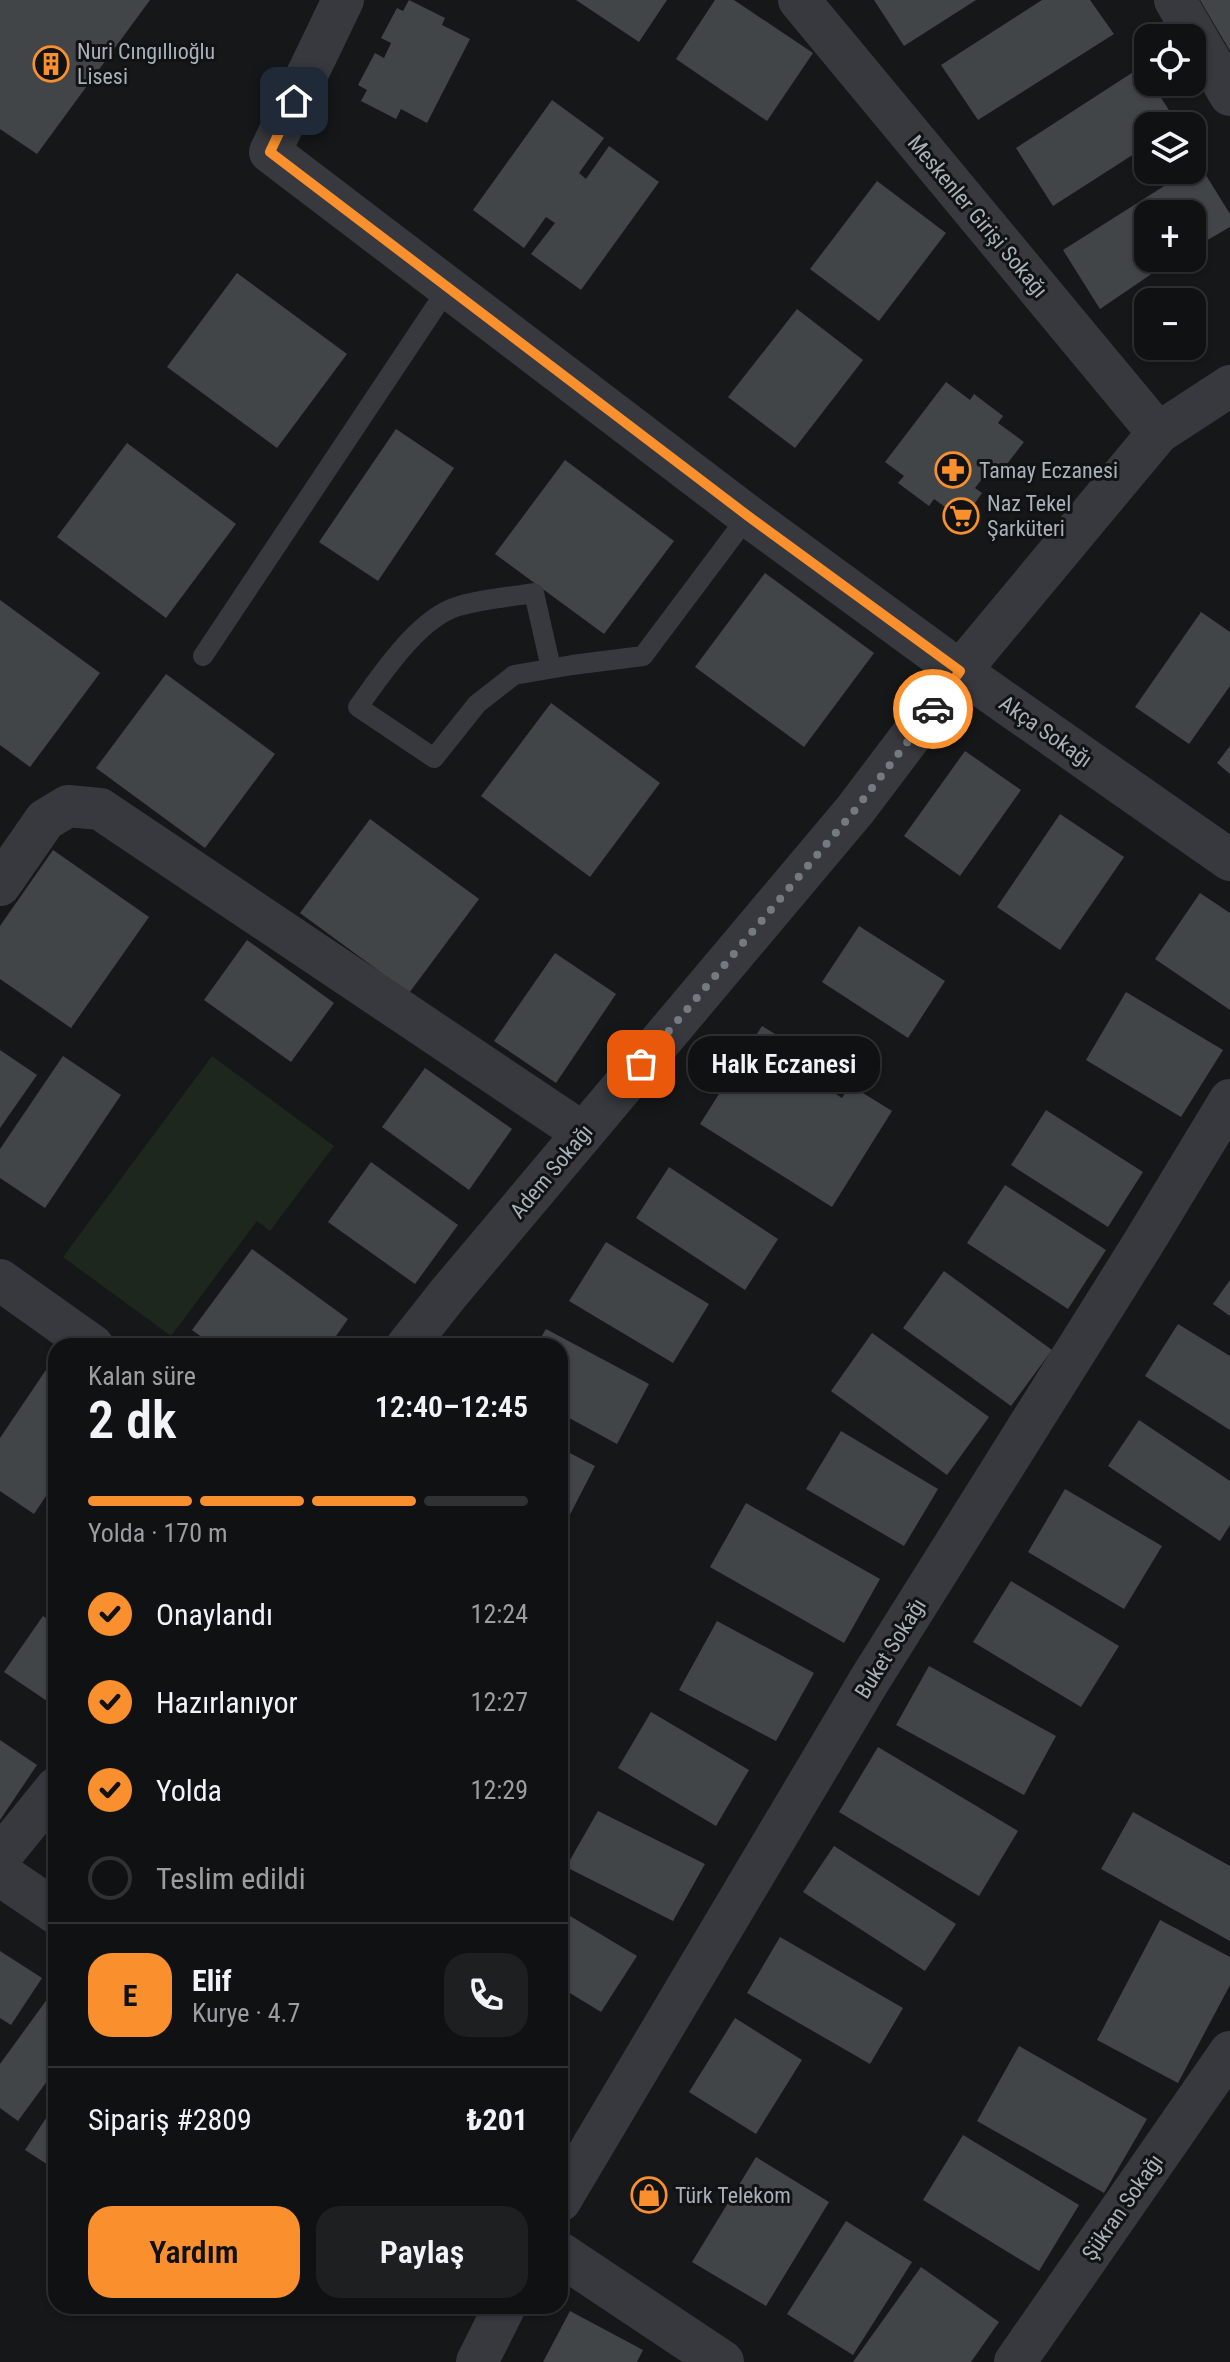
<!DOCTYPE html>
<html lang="tr">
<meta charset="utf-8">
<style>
body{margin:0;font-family:"Roboto Condensed",sans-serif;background:#1e1f20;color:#f1f3f6;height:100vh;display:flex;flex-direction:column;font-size:30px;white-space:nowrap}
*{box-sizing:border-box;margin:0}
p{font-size:26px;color:#9c9d9f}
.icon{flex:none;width:44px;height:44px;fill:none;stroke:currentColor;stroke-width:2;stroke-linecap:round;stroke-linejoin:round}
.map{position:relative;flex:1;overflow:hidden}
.details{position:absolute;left:48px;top:1338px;width:520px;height:976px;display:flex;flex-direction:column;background:#101112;border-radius:24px;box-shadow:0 2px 6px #0004,0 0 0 2px #303132}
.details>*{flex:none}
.tools{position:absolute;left:1134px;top:24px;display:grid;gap:16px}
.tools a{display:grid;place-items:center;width:72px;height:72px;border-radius:16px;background:#101112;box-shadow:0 2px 6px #0004,0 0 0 2px #303132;font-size:40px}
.pin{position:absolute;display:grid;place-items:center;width:68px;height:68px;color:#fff;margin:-34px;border-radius:16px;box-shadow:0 4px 12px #0006}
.courier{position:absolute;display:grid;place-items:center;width:80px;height:80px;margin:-40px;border:6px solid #fa902d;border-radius:50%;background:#fff;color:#222;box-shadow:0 2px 10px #0007}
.bubble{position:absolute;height:56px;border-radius:24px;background:#101112;box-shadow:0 2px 6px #0004,0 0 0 2px #303132;font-size:26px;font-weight:600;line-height:56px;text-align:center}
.overview em{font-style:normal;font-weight:600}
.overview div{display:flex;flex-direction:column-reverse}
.overview{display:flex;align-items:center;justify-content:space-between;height:136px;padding:0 40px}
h1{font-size:52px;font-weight:600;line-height:60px}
.bar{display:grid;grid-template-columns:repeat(4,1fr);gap:12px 8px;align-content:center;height:96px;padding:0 40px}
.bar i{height:10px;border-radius:6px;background:#303132}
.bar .on{background:#fa902d}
.bar p{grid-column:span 4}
.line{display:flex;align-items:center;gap:20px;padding:0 40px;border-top:2px solid #303132}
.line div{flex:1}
.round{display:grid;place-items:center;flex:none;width:84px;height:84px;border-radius:24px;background:#1e1f20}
ol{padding:0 40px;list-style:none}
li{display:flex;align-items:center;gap:24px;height:88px}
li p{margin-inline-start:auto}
li .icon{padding:8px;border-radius:50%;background:#fa902d;color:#111;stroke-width:4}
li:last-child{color:#9c9d9f}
li i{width:44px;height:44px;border:4px solid #303132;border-radius:50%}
.cta{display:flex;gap:16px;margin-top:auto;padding:16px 40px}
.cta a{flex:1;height:92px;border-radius:24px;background:#fa902d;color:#111;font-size:32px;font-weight:600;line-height:92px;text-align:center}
.cta a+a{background:#1e1f20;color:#f1f3f6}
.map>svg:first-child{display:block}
.green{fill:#1e271e}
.building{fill:#424548}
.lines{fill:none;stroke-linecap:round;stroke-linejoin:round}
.service{stroke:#37393e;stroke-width:20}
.minor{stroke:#37393e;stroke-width:42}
.tertiary{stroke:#37393e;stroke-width:44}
.done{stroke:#757a81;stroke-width:8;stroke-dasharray:0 14.4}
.route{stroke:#fa902d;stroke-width:10}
.labels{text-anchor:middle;stroke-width:6;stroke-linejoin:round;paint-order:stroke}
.poi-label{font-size:22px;fill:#a8b0b9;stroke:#111213;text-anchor:start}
.street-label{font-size:22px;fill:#a8b0b9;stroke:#111213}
</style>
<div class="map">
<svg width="1230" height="2362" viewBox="0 0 1230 2362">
<rect width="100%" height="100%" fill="#161718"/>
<!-- green -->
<polygon class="green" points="212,1056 334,1146 270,1231 257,1221 171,1336 63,1257"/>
<!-- building -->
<g class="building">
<polygon points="0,0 150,0 37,154 0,129"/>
<polygon points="409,0 445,18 442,25 470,39 427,123 401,109 396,119 361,101 367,90 358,85 375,53 384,58 391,43 381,38 397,8 403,11"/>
<polygon points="576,0 667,0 639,42"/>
<polygon points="715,0 734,0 813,53 767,121 676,59"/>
<polygon points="874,0 976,0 904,46"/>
<polygon points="1042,0 1090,0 1114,34 978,120 941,65"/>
<polygon points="1200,0 1230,0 1230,51"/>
<polygon points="1141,67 1148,82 1151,82 1179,126 1148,126 1148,145 1053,206 1016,148"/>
<polygon points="552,100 604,138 579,173 586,179 609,146 659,182 581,290 531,254 555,223 546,217 524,248 473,210"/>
<polygon points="1199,164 1230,214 1230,227 1192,249 1192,214 1148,214 1148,258 1175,258 1100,309 1063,250"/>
<polygon points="877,181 946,233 879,321 810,269"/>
<polygon points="237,273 347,354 277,448 167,367"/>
<polygon points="797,309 863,360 795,448 728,397"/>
<polygon points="946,382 970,400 974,394 1003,416 998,423 1024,442 1000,473 992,466 975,488 982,493 963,520 934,499 929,506 898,483 904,476 885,462"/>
<polygon points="396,429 454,468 378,581 319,542"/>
<polygon points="127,443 236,524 166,618 57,537"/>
<polygon points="565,460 674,541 604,634 495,554"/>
<polygon points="765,573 874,653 804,747 695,667"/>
<polygon points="0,600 100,673 30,767 0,745"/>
<polygon points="1201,612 1230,632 1230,686 1189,744 1135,707"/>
<polygon points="166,674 275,754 205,848 96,768"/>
<polygon points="551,703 660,783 590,877 481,796"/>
<polygon points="1230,746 1230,774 1217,763"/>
<polygon points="965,751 1021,790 960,876 904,836"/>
<polygon points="1060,814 1124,857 1060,950 997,907"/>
<polygon points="370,819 479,899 409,993 300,913"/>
<polygon points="53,850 149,917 71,1028 0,979 0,926"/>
<polygon points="1200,893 1230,913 1230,1010 1155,959"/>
<polygon points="859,926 945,981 908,1038 822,982"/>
<polygon points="247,940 334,1003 291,1062 204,1000"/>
<polygon points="555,953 616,994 556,1083 494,1041"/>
<polygon points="1126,992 1223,1050 1181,1117 1086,1060"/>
<polygon points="762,1026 811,1056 801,1071 842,1098 850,1085 892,1111 832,1207 700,1124"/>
<polygon points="0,1050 37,1075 0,1128"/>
<polygon points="63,1056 121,1095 45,1208 0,1178 0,1149"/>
<polygon points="425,1068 512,1129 469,1190 382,1127"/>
<polygon points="1046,1110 1143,1172 1108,1227 1011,1165"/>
<polygon points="371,1162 458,1225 415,1284 328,1222"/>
<polygon points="669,1167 778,1239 745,1290 636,1218"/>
<polygon points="1005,1185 1106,1250 1068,1309 967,1243"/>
<polygon points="606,1242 709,1304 673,1363 569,1301"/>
<polygon points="252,1249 348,1319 329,1346 214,1346 192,1330"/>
<polygon points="944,1271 1052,1350 1011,1406 903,1328"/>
<polygon points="1230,1280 1230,1316 1213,1304"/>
<polygon points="1178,1324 1230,1356 1230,1430 1145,1376"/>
<polygon points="546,1329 649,1384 617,1444 560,1413 560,1346 536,1346"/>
<polygon points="872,1333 989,1417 947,1475 831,1391"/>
<polygon points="52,1361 56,1364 56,1481 34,1514 0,1491 0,1438"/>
<polygon points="1139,1420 1230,1481 1230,1525 1220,1541 1108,1466"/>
<polygon points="841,1431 938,1489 904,1546 806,1489"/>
<polygon points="560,1448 595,1466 560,1534"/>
<polygon points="1065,1489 1162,1546 1124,1609 1028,1552"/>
<polygon points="746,1503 880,1579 844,1643 710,1567"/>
<polygon points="1011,1581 1119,1646 1081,1707 973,1642"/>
<polygon points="43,1616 56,1625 56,1700 53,1705 4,1672"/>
<polygon points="717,1621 814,1673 776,1741 679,1690"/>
<polygon points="929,1666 1056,1736 1024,1795 896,1725"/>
<polygon points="651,1712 749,1770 716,1826 618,1768"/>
<polygon points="0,1740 37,1765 0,1820"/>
<polygon points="878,1747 1018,1831 979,1896 839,1812"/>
<polygon points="598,1811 705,1864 673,1921 566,1867"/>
<polygon points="1133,1812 1230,1866 1230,1941 1101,1869"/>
<polygon points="834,1846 956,1924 925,1971 803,1892"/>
<polygon points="560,1910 637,1956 601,2012 560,1987"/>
<polygon points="1160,1920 1230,1957 1230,1985 1178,2083 1097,2040"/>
<polygon points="780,1937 903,2008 870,2064 747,1993"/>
<polygon points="0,1951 42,1978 11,2025 0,2018"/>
<polygon points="56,1987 56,2069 18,2121 0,2108 0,2064"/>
<polygon points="735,2018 802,2060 756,2134 689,2092"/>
<polygon points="1019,2046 1147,2119 1104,2193 977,2121"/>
<polygon points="56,2103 56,2170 25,2150"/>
<polygon points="963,2135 1079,2205 1039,2271 923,2200"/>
<polygon points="756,2157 829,2202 766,2306 692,2262"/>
<polygon points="846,2221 912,2262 853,2355 787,2314"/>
<polygon points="921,2267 999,2322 971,2362 853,2362"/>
<polygon points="570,2311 643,2350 637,2362 543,2362"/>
</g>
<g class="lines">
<!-- service -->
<g class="service">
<polyline points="203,656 448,288"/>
<path d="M551,668l-17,-75c-25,4 -51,6 -75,13 -40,11 -78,69 -101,101l76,51 43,-54 37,-29 58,-10 71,-9 105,-140"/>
</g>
<!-- minor -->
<g class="minor">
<polyline points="343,0 270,152 748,516 960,671 1230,860"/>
<polyline points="799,0 1158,433"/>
<polyline points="1175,0 1230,95"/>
<polyline points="0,885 45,820 68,806 100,809 583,1133"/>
<polyline points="0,1280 93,1346"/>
<polyline points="407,1346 448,1294 855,810 960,671 1158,433 1230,386"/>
<polyline points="0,1857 56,1788"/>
<polyline points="560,2201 869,1681 1144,1242 1230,1100"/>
<polyline points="477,2362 505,2306"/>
<polyline points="1015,2362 1230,2052"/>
</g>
<!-- tertiary -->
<g class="tertiary">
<polyline points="0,1874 56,1912"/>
<polyline points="560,2254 722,2362"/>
</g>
</g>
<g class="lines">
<!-- done -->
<polyline class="done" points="641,1064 855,810 933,709"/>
<!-- route -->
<polyline class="route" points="294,101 270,152 748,516 960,671 933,709"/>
</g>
<!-- icons -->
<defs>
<symbol id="building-ring" viewBox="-11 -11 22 22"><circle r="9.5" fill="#111213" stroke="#fa902d" stroke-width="1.5"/><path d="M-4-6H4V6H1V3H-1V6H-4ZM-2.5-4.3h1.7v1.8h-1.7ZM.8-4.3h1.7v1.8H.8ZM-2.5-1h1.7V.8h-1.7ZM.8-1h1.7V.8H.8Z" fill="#fa902d"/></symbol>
<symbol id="pharmacy-ring" viewBox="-11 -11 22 22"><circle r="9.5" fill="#111213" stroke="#fa902d" stroke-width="1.5"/><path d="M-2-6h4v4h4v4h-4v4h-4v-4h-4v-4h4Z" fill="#fa902d"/></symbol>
<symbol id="supermarket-ring" viewBox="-11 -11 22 22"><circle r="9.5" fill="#111213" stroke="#fa902d" stroke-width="1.5"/><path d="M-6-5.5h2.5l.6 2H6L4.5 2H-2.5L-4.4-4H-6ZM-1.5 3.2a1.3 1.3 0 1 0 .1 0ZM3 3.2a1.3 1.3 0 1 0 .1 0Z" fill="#fa902d"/></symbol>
<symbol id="shop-ring" viewBox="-11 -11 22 22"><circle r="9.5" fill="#111213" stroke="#fa902d" stroke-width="1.5"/><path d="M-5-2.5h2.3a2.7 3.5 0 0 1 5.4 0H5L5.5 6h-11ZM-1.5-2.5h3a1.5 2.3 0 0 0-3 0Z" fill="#fa902d"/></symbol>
</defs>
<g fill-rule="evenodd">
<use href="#building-ring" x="31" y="44" width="40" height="40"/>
<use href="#pharmacy-ring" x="933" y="450" width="40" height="40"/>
<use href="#supermarket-ring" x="941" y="496" width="40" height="40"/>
<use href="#shop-ring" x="629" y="2175" width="40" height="40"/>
</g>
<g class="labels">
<!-- poi labels -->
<g class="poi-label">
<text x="77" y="59">Nuri Cıngıllıoğlu<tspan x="77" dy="25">Lisesi</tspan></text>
<text x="979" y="478">Tamay Eczanesi</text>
<text x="987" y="511">Naz Tekel<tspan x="987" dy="25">Şarküteri</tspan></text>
<text x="675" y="2203">Türk Telekom</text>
</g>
<!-- street labels -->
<g class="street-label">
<text transform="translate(978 216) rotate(50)" y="8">Meskenler Girişi Sokağı</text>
<text transform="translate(1046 731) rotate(35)" y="8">Akça Sokağı</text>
<text transform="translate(551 1171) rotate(-50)" y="8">Adem Sokağı</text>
<text transform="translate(890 1648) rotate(-58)" y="8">Buket Sokağı</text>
<text transform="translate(1122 2207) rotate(-55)" y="8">Şükran Sokağı</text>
</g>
</g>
</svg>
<div class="tools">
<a><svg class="icon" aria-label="locate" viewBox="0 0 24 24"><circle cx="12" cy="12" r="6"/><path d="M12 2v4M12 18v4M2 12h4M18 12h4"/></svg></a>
<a><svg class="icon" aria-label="layers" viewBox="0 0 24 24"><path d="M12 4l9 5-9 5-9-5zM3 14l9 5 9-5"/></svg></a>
<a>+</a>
<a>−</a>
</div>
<div class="pin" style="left:641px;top:1064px;background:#ea580c"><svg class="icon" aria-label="bag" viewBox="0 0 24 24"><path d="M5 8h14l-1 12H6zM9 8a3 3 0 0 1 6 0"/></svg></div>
<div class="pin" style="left:294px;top:101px;background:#1f2937"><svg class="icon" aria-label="home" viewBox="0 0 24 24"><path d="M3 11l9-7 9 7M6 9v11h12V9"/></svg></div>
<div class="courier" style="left:933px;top:709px"><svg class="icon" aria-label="car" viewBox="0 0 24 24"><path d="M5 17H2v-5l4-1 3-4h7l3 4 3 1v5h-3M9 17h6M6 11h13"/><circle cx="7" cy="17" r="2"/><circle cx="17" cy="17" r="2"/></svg></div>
<div class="bubble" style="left:688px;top:1036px;width:192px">Halk Eczanesi</div>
<section class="details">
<div class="overview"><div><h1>2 dk</h1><p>Kalan süre</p></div><em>12:40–12:45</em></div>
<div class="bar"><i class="on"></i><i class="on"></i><i class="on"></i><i></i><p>Yolda · 170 m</p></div>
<ol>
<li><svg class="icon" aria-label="check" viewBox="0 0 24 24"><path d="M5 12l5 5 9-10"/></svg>Onaylandı<p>12:24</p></li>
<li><svg class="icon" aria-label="check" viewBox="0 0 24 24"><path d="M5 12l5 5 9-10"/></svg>Hazırlanıyor<p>12:27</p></li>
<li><svg class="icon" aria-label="check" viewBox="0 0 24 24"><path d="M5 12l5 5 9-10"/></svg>Yolda<p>12:29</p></li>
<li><i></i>Teslim edildi</li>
</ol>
<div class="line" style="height:144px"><b class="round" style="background:#fa902d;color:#111">E</b><div><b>Elif</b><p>Kurye · 4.7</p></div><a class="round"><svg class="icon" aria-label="phone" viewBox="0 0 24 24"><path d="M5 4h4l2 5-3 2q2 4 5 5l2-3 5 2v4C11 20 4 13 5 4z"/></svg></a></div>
<div class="line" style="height:104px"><div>Sipariş #2809</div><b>₺201</b></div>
<div class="cta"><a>Yardım</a><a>Paylaş</a></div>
</section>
</div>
